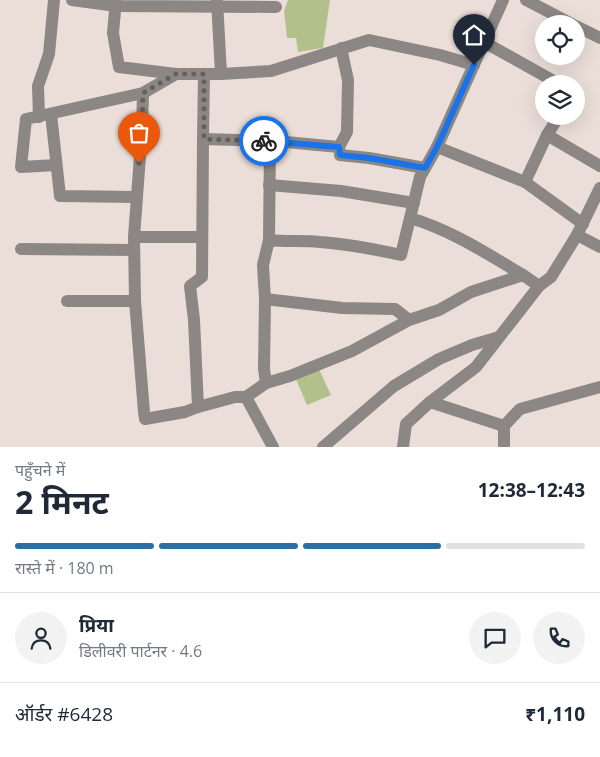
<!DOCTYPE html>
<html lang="hi">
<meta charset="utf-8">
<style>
body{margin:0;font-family:"Open Sans","Noto Sans Devanagari",sans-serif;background:#f2f2f3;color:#1f2937;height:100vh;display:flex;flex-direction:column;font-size:19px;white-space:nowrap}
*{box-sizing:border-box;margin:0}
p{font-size:16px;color:#747a83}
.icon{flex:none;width:28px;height:28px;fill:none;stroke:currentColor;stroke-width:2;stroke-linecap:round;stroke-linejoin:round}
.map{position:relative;height:447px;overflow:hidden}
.details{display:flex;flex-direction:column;background:#fff;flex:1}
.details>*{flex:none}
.controls{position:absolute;left:535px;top:15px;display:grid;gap:10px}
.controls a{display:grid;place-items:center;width:50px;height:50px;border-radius:50%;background:#fff;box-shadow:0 5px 20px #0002;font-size:25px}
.pin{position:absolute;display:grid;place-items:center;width:42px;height:42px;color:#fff;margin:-51px -21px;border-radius:50% 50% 50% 0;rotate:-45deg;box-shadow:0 0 5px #0007}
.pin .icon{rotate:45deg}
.courier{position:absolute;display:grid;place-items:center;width:50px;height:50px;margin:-25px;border:4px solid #1a73e8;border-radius:50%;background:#fff;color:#222;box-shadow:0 1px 6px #0007}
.summary em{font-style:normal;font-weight:700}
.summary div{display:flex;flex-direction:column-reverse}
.summary{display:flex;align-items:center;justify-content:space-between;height:85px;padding:0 15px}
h1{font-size:32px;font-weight:700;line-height:38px}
.bar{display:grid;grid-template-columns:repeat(4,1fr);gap:8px 5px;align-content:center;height:60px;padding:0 15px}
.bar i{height:6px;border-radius:4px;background:#e0e1e3}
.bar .on{background:#2a6ea3}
.bar p{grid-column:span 4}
.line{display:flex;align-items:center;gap:12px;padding:0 15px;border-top:1px solid #e0e1e3}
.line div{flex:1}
.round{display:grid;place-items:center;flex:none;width:52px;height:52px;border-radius:26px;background:#f2f2f3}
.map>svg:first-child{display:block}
.green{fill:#b2c18b}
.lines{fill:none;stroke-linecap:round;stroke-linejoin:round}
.minor{stroke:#8c8784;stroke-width:12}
.done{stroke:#665f5b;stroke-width:5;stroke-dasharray:0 9}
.route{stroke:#1a73e8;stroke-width:6}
</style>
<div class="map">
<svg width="600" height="447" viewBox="0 0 600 447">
<rect width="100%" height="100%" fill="#ebded8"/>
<!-- green -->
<g class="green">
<polygon points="288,0 330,0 323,48 298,52 296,38 287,38 284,11"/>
<polygon points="318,367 331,395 307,405 295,377"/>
</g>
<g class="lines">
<!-- minor -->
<g class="minor">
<polyline points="72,0 116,6 276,7"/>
<polyline points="116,0 113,33 119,67 176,74"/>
<polyline points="217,0 221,74 271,71 369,40 440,55 474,65"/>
<polyline points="526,0 572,24"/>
<polyline points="576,26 600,38"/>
<polyline points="484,42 559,84"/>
<polyline points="143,93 142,129 134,237 135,301 144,412 145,419 185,412 198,407"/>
<polyline points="51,114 60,196 136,197"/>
<polyline points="559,116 547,135 600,166"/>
<polyline points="39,117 38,86 49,54 54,0"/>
<polyline points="203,139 204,74"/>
<polyline points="339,147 347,132 348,80 341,48"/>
<polyline points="437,147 525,182 583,224"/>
<polyline points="56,165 21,167 26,119 143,93 176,74 221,74"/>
<polyline points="525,182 547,135"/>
<polyline points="269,185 341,191 414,203"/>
<path d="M410,218c41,12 76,35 113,57l-52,17 -32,18 -30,10 -57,31 -62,25 -24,7 -2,-14 1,-70 -2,-34 6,-25c17,2 34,0 51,2 27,2 54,7 81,13l19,-78 17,-30 66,-147"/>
<polyline points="577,235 600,247"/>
<polyline points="134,237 202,237"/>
<polyline points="269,240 270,141"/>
<polyline points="21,249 134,250"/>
<polyline points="523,275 539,286 551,277 577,235 600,188"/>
<polyline points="265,299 342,308 395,309 409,320"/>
<polyline points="67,301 135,301"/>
<polyline points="266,383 246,397 273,447"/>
<polyline points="246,397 235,397 198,407 194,320 190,286 202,277 203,139 275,141 339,147 340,155 369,158 425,168"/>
<polyline points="430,402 504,426 504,447"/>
<polyline points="504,426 520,409 600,387"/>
<polyline points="323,447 394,386 439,359 472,345 499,337"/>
<polyline points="403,447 406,424 430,402 476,367 539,286"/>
</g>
</g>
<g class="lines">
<!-- done -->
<polyline class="done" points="139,163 142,129 143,93 176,74 204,74 204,139 264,141"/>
<!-- route -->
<polyline class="route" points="264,141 339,147 340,155 369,158 425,168 437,147 474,65"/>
</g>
</svg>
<div class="controls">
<a><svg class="icon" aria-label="locate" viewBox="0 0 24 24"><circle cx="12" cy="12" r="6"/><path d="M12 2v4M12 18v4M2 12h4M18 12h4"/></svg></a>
<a><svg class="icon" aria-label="layers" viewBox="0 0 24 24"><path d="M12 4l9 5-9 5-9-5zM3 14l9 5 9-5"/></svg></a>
</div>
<div class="pin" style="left:139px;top:163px;background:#ea580c"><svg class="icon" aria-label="bag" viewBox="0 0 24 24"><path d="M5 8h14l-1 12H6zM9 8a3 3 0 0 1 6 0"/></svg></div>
<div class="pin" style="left:474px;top:65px;background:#1f2937"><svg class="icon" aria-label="home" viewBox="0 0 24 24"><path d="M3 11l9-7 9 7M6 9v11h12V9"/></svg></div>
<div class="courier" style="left:264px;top:141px"><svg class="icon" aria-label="bike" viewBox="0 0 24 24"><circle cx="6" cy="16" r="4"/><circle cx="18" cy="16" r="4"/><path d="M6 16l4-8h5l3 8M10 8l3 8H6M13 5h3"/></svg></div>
</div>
<section class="details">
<div class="summary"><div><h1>2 मिनट</h1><p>पहुँचने में</p></div><em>12:38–12:43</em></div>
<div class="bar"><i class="on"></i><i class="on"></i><i class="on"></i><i></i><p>रास्ते में · 180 m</p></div>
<div class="line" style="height:90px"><a class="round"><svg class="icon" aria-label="person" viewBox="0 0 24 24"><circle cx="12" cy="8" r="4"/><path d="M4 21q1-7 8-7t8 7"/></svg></a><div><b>प्रिया</b><p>डिलीवरी पार्टनर · 4.6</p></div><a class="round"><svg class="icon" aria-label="chat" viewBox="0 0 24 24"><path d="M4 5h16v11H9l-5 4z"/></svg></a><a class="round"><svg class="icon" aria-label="phone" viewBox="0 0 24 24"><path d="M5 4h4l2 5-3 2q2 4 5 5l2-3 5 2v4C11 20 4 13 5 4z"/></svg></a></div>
<div class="line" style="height:65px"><div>ऑर्डर #6428</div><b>₹1,110</b></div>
</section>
